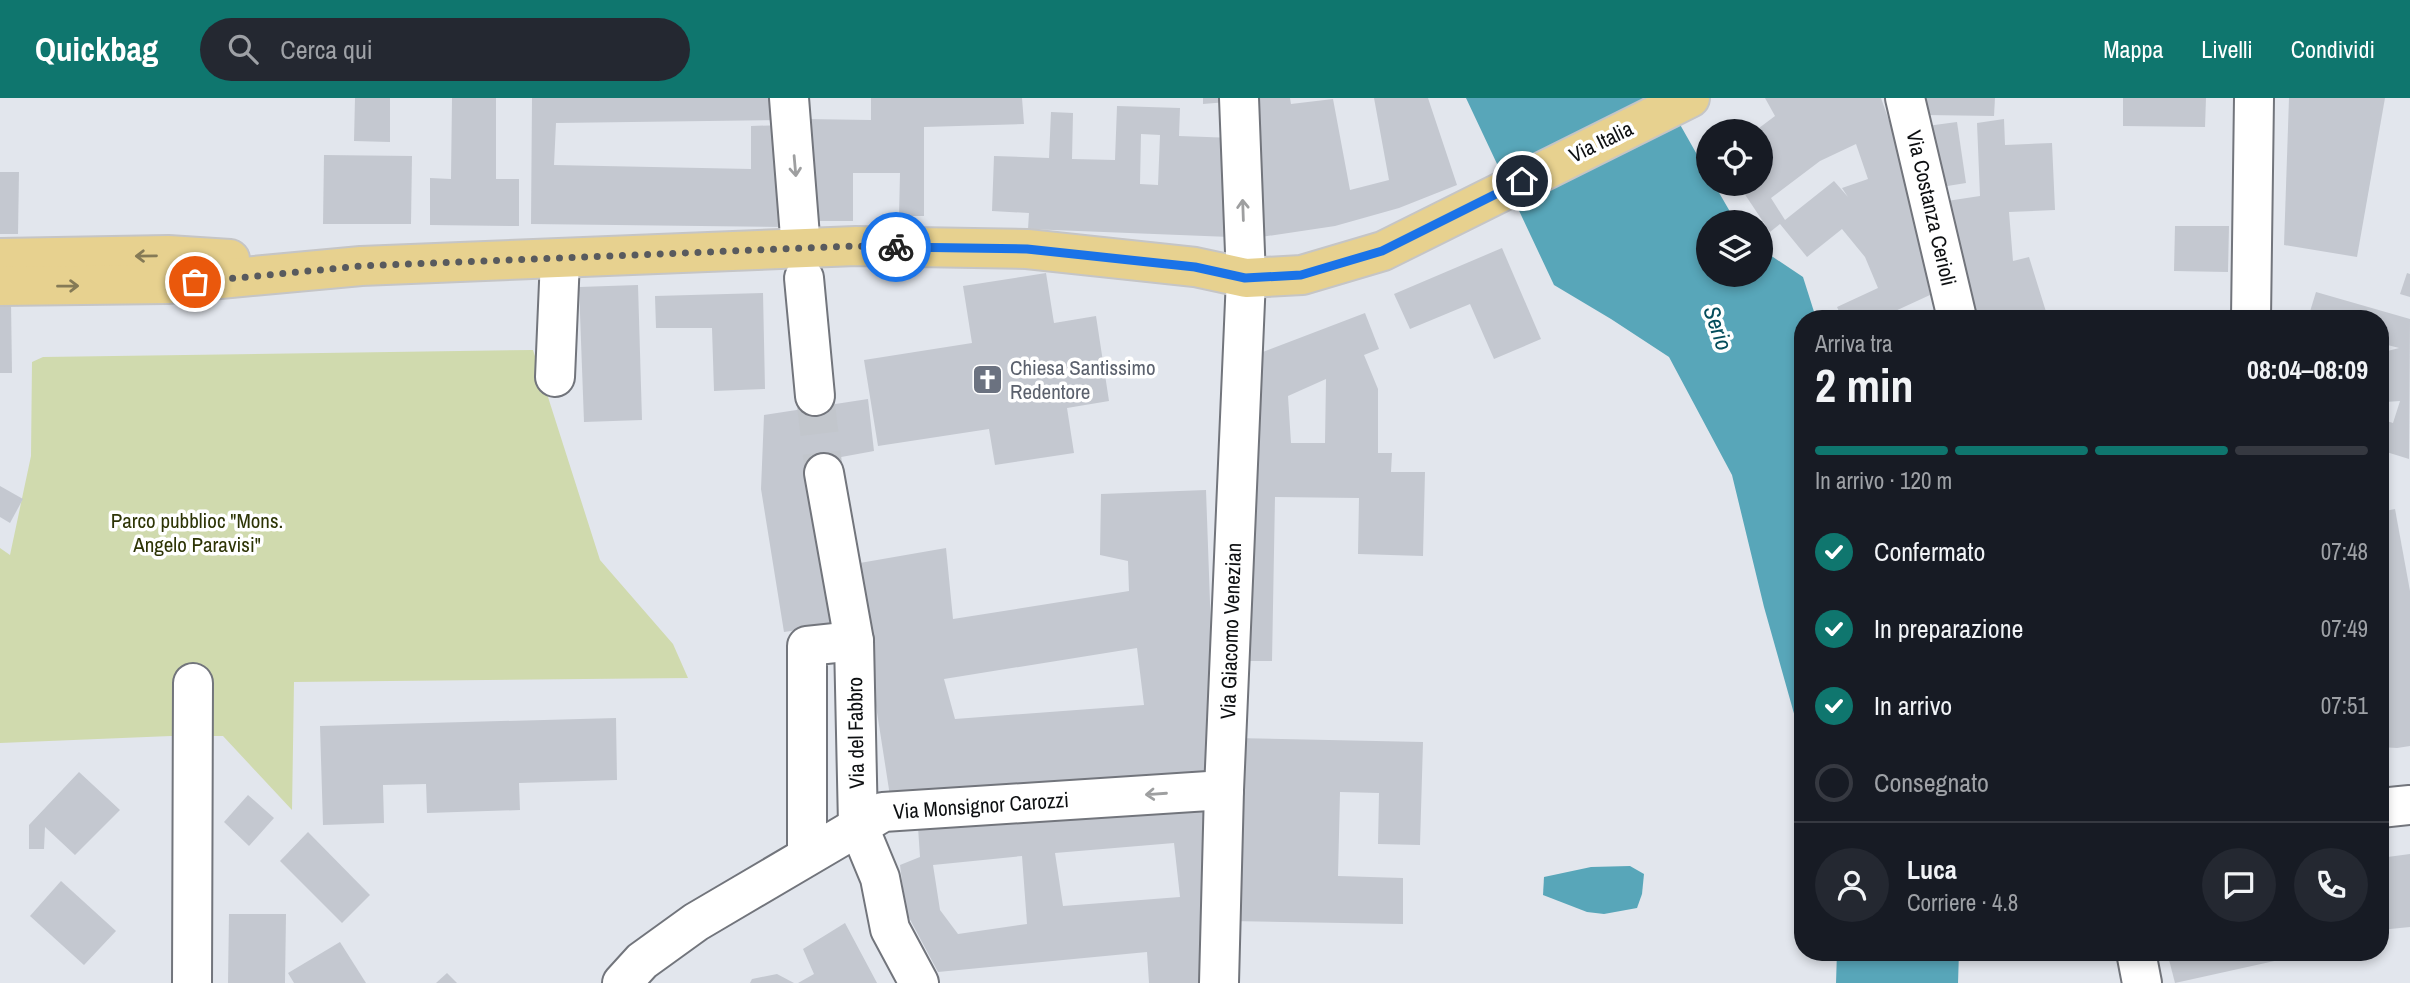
<!DOCTYPE html>
<html lang="it">
<meta charset="utf-8">
<style>
body{margin:0;font-family:"Archivo Narrow",sans-serif;background:#242831;color:#f1f3f6;height:100vh;display:flex;flex-direction:column;font-size:26px;white-space:nowrap}
*{box-sizing:border-box;margin:0}
p{font-size:23px;color:#9ea1a6}
.icon{flex:none;width:38px;height:38px;fill:none;stroke:currentColor;stroke-width:2;stroke-linecap:round;stroke-linejoin:round}
.map{position:relative;flex:1;overflow:hidden}
.sheet{position:absolute;left:1794px;top:212px;width:595px;height:651px;display:flex;flex-direction:column;background:#171b24;border-radius:28px;box-shadow:0 4px 10px #0003}
.sheet>*{flex:none}
.buttons{position:absolute;left:1696px;top:21px;display:grid;gap:14px}
.buttons a{display:grid;place-items:center;width:77px;height:77px;border-radius:50%;background:#171b24;box-shadow:0 4px 10px #0003;font-size:35px}
.pin{position:absolute;display:grid;place-items:center;width:60px;height:60px;color:#fff;margin:-30px;border:4px solid #fff;border-radius:50%;box-shadow:0 2px 7px #0007}
.courier{position:absolute;display:grid;place-items:center;width:70px;height:70px;margin:-35px;border:5px solid #1a73e8;border-radius:50%;background:#fff;color:#222;box-shadow:0 2px 9px #0007}
.head em{font-style:normal;font-weight:800}
.head div{display:flex;flex-direction:column-reverse}
.head{display:flex;align-items:center;justify-content:space-between;height:119px;padding:0 21px}
h1{font-size:46px;font-weight:800;line-height:52px}
.bar{display:grid;grid-template-columns:repeat(4,1fr);gap:10px 7px;align-content:center;height:84px;padding:0 21px}
.bar i{height:9px;border-radius:5px;background:#363941}
.bar .selected{background:#0f766e}
.bar p{grid-column:span 4}
.line{display:flex;align-items:center;gap:18px;padding:0 21px;border-top:2px solid #363941}
.line div{flex:1}
.round{display:grid;place-items:center;flex:none;width:74px;height:74px;border-radius:37px;background:#242831}
ol{padding:0 21px;list-style:none}
li{display:flex;align-items:center;gap:21px;height:77px}
li p{margin-inline-start:auto}
li .icon{padding:7px;border-radius:50%;background:#0f766e;color:#fff;stroke-width:4}
li:last-child{color:#9ea1a6}
li i{width:38px;height:38px;border:4px solid #363941;border-radius:50%}
header{display:flex;align-items:center;gap:42px;box-sizing:border-box;height:98px;padding:0 35px;background:#0f766e;color:#fff}
header strong{font-size:33px}
nav{display:flex;gap:38px;margin-inline-start:auto;font-size:24px}
.search{width:490px;height:63px;background:#242831;display:flex;align-items:center;gap:18px;box-sizing:border-box;padding:0 24px;border-radius:38px;color:#9ea1a6;font-size:26px}
.map>svg:first-child{display:block}
.green{fill:#d0daae}
.water{fill:#58a6b9}
.building{fill:#c4c8d0;fill-rule:evenodd}
.lines{fill:none;stroke-linecap:round;stroke-linejoin:round}
.minor-tunnel{stroke:#c2c6cc;stroke-width:38;stroke-dasharray:38 19;stroke-linecap:butt}
.minor-casing{stroke:#72757c;stroke-width:42}
.major-casing{stroke:#c5c5c6;stroke-width:42}
.minor{stroke:#fff;stroke-width:38}
.major{stroke:#e7d18f;stroke-width:38}
.oneway{stroke:#9e9fa0}
.oneway2{stroke:#857a56}
.done{stroke:#585a5e;stroke-width:7;stroke-dasharray:0 12.6}
.route{stroke:#1a73e8;stroke-width:9}
.labels{text-anchor:middle;stroke-width:7;stroke-linejoin:round;paint-order:stroke}
.street-label{font-size:21px;fill:#0d0f11;stroke:#fff}
.worship-label{font-size:21px;fill:#5b616d;stroke:#fff;text-anchor:start}
.park-label{font-size:21px;fill:#2d3405;stroke:#fff}
.water-label{font-size:23px;font-style:italic;fill:#054d5b;stroke:#fff}
</style>
<header>
<strong>Quickbag</strong>
<div class="search"><svg class="icon" aria-label="search" viewBox="0 0 24 24"><circle cx="10" cy="10" r="6"/><path d="M15 15l6 6"/></svg>Cerca qui</div>
<nav><a>Mappa</a><a>Livelli</a><a>Condividi</a></nav>
</header>
<div class="map">
<svg width="2410" height="885" viewBox="0 0 2410 885">
<rect width="100%" height="100%" fill="#e2e6ed"/>
<!-- green -->
<polygon class="green" points="533,252 600,462 673,546 688,580 294,584 292,712 223,638 171,638 0,645 0,450 10,457 31,358 32,264 43,259"/>
<!-- water -->
<g class="water">
<polygon points="1466,0 1665,0 1708,76 1708,86 1714,86 1736,124 1708,124 1708,177 1760,177 1761,151 1803,179 1816,220 1802,220 1802,644 1764,509 1732,377 1669,259 1611,221 1554,187"/>
<polygon points="1630,768 1644,776 1642,796 1637,810 1604,816 1587,814 1543,797 1544,779 1591,769"/>
<polygon points="1837,854 1959,854 1958,885 1836,885"/>
</g>
<!-- building -->
<g class="building">
<polygon points="355,0 390,0 390,44 354,43"/>
<polygon points="452,0 496,0 496,81 519,81 519,128 430,127 430,80 451,81"/>
<polygon points="532,0 783,0 783,22 556,25 554,67 751,71 751,28 784,27 786,129 531,126"/>
<polygon points="871,0 1022,0 1024,26 924,29 924,118 899,118 900,75 853,75 853,123 810,123 805,21 871,22"/>
<polygon points="1203,0 1226,0 1227,4 1203,6"/>
<polygon points="1250,0 1290,0 1291,6 1333,1 1350,92 1389,82 1374,0 1428,0 1457,87 1399,110 1335,128 1261,139"/>
<path d="M1765,0h116l24,68 25,129 -50,23h-38l-5,-11 41,-19 -13,-31 -23,-28 -35,28 -27,-33 -10,8 -32,-48h22v-53h-5l20,-15zM1856,46l12,35 -26,9 6,9 -14,-16 -49,39 -14,-22 49,-37z"/>
<polygon points="1924,0 1995,0 1994,18 1926,17"/>
<polygon points="2123,0 2206,0 2205,29 2123,28"/>
<polygon points="2289,0 2385,0 2357,159 2284,147"/>
<path d="M1117,8l63,2 -1,28 55,2 -4,99 -202,-8 1,-16 -37,-2 2,-55 55,2 2,-46 22,1 -1,46 43,1zM1141,36l19,1 -2,50 -18,-1z"/>
<polygon points="2004,21 2005,47 2052,45 2055,112 2009,114 2013,163 2029,159 2048,220 1972,220 1947,103 1980,98 1977,25"/>
<polygon points="1957,24 1966,85 1935,90 1927,28"/>
<polygon points="324,57 412,58 411,126 323,126"/>
<polygon points="0,74 19,74 18,136 0,136"/>
<polygon points="2175,128 2229,128 2228,174 2174,173"/>
<polygon points="1502,150 1541,241 1494,261 1470,206 1410,231 1394,196"/>
<polygon points="1046,175 1054,225 1096,218 1109,303 1067,310 1074,355 995,367 989,331 878,348 864,262 972,245 963,188"/>
<polygon points="2407,175 2410,176 2410,199 2400,196"/>
<polygon points="638,187 642,322 584,324 579,189"/>
<polygon points="2316,194 2410,221 2409,361 2380,352 2380,321 2393,325 2400,303 2385,304 2380,301 2380,255 2399,250 2380,245 2380,220 2308,220"/>
<polygon points="763,195 765,291 714,293 712,230 656,230 655,198"/>
<polygon points="0,204 11,204 12,275 0,275"/>
<path d="M1365,215l14,36 -15,6 14,34v64h14l-1,19h34l-2,84 -65,-2 1,-56 -84,-1 -3,164h-32l7,-303zM1326,281l-1,64h-34l-3,-47z"/>
<polygon points="868,301 874,353 814,364 840,526 784,534 761,391 764,317"/>
<polygon points="0,388 23,401 10,425 0,419"/>
<path d="M1206,392l10,281 -326,25 -36,-232 92,-16 7,71 176,-28 -1,-30 -28,-6 1,-61zM1137,550l7,57 -189,14 -11,-40z"/>
<polygon points="2395,411 2410,493 2410,648 2397,650 2380,649 2380,414"/>
<polygon points="616,620 617,682 519,685 520,712 427,715 426,686 383,687 384,725 323,727 320,628"/>
<polygon points="1234,640 1423,644 1420,747 1378,746 1379,695 1340,694 1338,778 1403,780 1403,826 1230,823"/>
<polygon points="79,674 120,712 75,757 45,729 44,751 29,751 29,727"/>
<polygon points="248,697 274,720 249,748 224,724"/>
<path d="M1210,702l-2,183h-59l-2,-31 -209,20 -32,-60 -6,-47 20,-8 -2,-30zM1174,745l6,54 -117,9 -8,-53zM1022,758l5,68 -69,10 -18,-24 -7,-45z"/>
<polygon points="308,734 370,797 342,825 280,763"/>
<polygon points="2410,756 2410,829 2380,832 2380,760"/>
<polygon points="61,783 116,833 84,867 30,818"/>
<polygon points="229,816 286,816 285,885 228,885"/>
<polygon points="845,825 877,885 798,885 814,876 803,851"/>
<polygon points="340,844 366,885 294,885 288,875"/>
<polygon points="2167,854 2311,854 2311,855 2175,885"/>
<polygon points="447,875 457,885 436,885"/>
<polygon points="777,876 794,885 750,885 752,881"/>
</g>
<g class="lines">
<!-- minor-tunnel -->
<polyline class="minor-tunnel" points="815,298 824,375"/>
<defs>
<g id="minor">
<polyline points="789,0 801,151"/>
<polyline points="1905,0 1957,220"/>
<polyline points="804,180 815,298"/>
<polyline points="2251,220 2254,0"/>
<polyline points="555,279 560,161"/>
<polyline points="824,375 854,543 858,727 880,780 890,831 919,885"/>
<polyline points="2380,710 2410,707"/>
<polyline points="807,758 807,548 854,543"/>
<polyline points="2136,854 2142,885"/>
<polyline points="192,885 193,585"/>
<polyline points="622,885 642,863 696,824 883,714 1224,692"/>
<polyline points="1219,885 1224,692 1246,180 1239,0"/>
</g>
<g id="major">
<polyline points="0,160 168,157 230,161"/>
<polyline points="0,188 167,186 361,168 856,148 1027,151 1195,169 1246,180 1302,177 1383,153 1690,0"/>
</g>
</defs>
<!-- minor casing -->
<use href="#minor" class="minor-casing"/>
<!-- major casing -->
<use href="#major" class="major-casing"/>
<!-- minor -->
<use href="#minor" class="minor"/>
<!-- major -->
<use href="#major" class="major"/>
</g>
<!-- one-way arrows -->
<defs><path id="oneway-shaft" d="M-6 0H5M1.5-3L5.5 0L1.5 3" fill="none" stroke-width="1.6" stroke-linecap="round" stroke-linejoin="round" transform="scale(1.75)"/></defs>
<g class="oneway">
<use href="#oneway-shaft" transform="translate(795 68) rotate(85)"/>
<use href="#oneway-shaft" transform="translate(1243 112) rotate(-92)"/>
<use href="#oneway-shaft" transform="translate(1156 696) rotate(176)"/>
</g>
<g class="oneway2">
<use href="#oneway-shaft" transform="translate(146 158) rotate(179)"/>
<use href="#oneway-shaft" transform="translate(68 188) rotate(-1)"/>
</g>
<g class="lines">
<!-- done -->
<polyline class="done" points="195,184 361,168 856,148 896,149"/>
<!-- route -->
<polyline class="route" points="896,149 1027,151 1195,169 1245,180 1301,177 1382,153 1522,83"/>
</g>
<!-- icons -->
<defs>
<symbol id="church-square" viewBox="-11 -11 22 22"><rect x="-9" y="-9" width="18" height="18" rx="4" fill="#6b7280" stroke="#fff"/><path d="M-1.2-6h2.4v3.5h3.3v2.4h-3.3V6h-2.4V-.1h-3.3v-2.4h3.3Z" fill="#fff"/></symbol>
</defs>
<g fill-rule="evenodd">
<use href="#church-square" x="970" y="264" width="35" height="35"/>
</g>
<g class="labels">
<!-- street labels -->
<g class="street-label">
<text transform="translate(1601 44) rotate(-26)" y="7">Via Italia</text>
<text transform="translate(1931 110) rotate(77)" y="7">Via Costanza Cerioli</text>
<text transform="translate(1231 533) rotate(-88)" y="7">Via Giacomo Venezian</text>
<text transform="translate(856 635) rotate(-91)" y="7">Via del Fabbro</text>
<text transform="translate(981 708) rotate(-4)" y="7">Via Monsignor Carozzi</text>
</g>
<!-- worship labels -->
<g class="worship-label">
<text x="1010" y="277">Chiesa Santissimo<tspan x="1010" dy="24">Redentore</tspan></text>
</g>
<!-- park labels -->
<g class="park-label">
<text x="197" y="430">Parco pubblioc "Mons.<tspan x="197" dy="24">Angelo Paravisi"</tspan></text>
</g>
<!-- water labels -->
<g class="water-label">
<text transform="translate(1718 230) rotate(71)" y="8">Serio</text>
</g>
</g>
</svg>
<div class="buttons">
<a><svg class="icon" aria-label="locate" viewBox="0 0 24 24"><circle cx="12" cy="12" r="6"/><path d="M12 2v4M12 18v4M2 12h4M18 12h4"/></svg></a>
<a><svg class="icon" aria-label="layers" viewBox="0 0 24 24"><path d="M12 4l9 5-9 5-9-5zM3 14l9 5 9-5"/></svg></a>
</div>
<div class="pin" style="left:195px;top:184px;background:#ea580c"><svg class="icon" aria-label="bag" viewBox="0 0 24 24"><path d="M5 8h14l-1 12H6zM9 8a3 3 0 0 1 6 0"/></svg></div>
<div class="pin" style="left:1522px;top:83px;background:#1f2937"><svg class="icon" aria-label="home" viewBox="0 0 24 24"><path d="M3 11l9-7 9 7M6 9v11h12V9"/></svg></div>
<div class="courier" style="left:896px;top:149px"><svg class="icon" aria-label="bike" viewBox="0 0 24 24"><circle cx="6" cy="16" r="4"/><circle cx="18" cy="16" r="4"/><path d="M6 16l4-8h5l3 8M10 8l3 8H6M13 5h3"/></svg></div>
<section class="sheet">
<div class="head"><div><h1>2 min</h1><p>Arriva tra</p></div><em>08:04–08:09</em></div>
<div class="bar"><i class="selected"></i><i class="selected"></i><i class="selected"></i><i></i><p>In arrivo · 120 m</p></div>
<ol>
<li><svg class="icon" aria-label="check" viewBox="0 0 24 24"><path d="M5 12l5 5 9-10"/></svg>Confermato<p>07:48</p></li>
<li><svg class="icon" aria-label="check" viewBox="0 0 24 24"><path d="M5 12l5 5 9-10"/></svg>In preparazione<p>07:49</p></li>
<li><svg class="icon" aria-label="check" viewBox="0 0 24 24"><path d="M5 12l5 5 9-10"/></svg>In arrivo<p>07:51</p></li>
<li><i></i>Consegnato</li>
</ol>
<div class="line" style="height:126px"><a class="round"><svg class="icon" aria-label="person" viewBox="0 0 24 24"><circle cx="12" cy="8" r="4"/><path d="M4 21q1-7 8-7t8 7"/></svg></a><div><b>Luca</b><p>Corriere · 4.8</p></div><a class="round"><svg class="icon" aria-label="chat" viewBox="0 0 24 24"><path d="M4 5h16v11H9l-5 4z"/></svg></a><a class="round"><svg class="icon" aria-label="phone" viewBox="0 0 24 24"><path d="M5 4h4l2 5-3 2q2 4 5 5l2-3 5 2v4C11 20 4 13 5 4z"/></svg></a></div>
</section>
</div>
